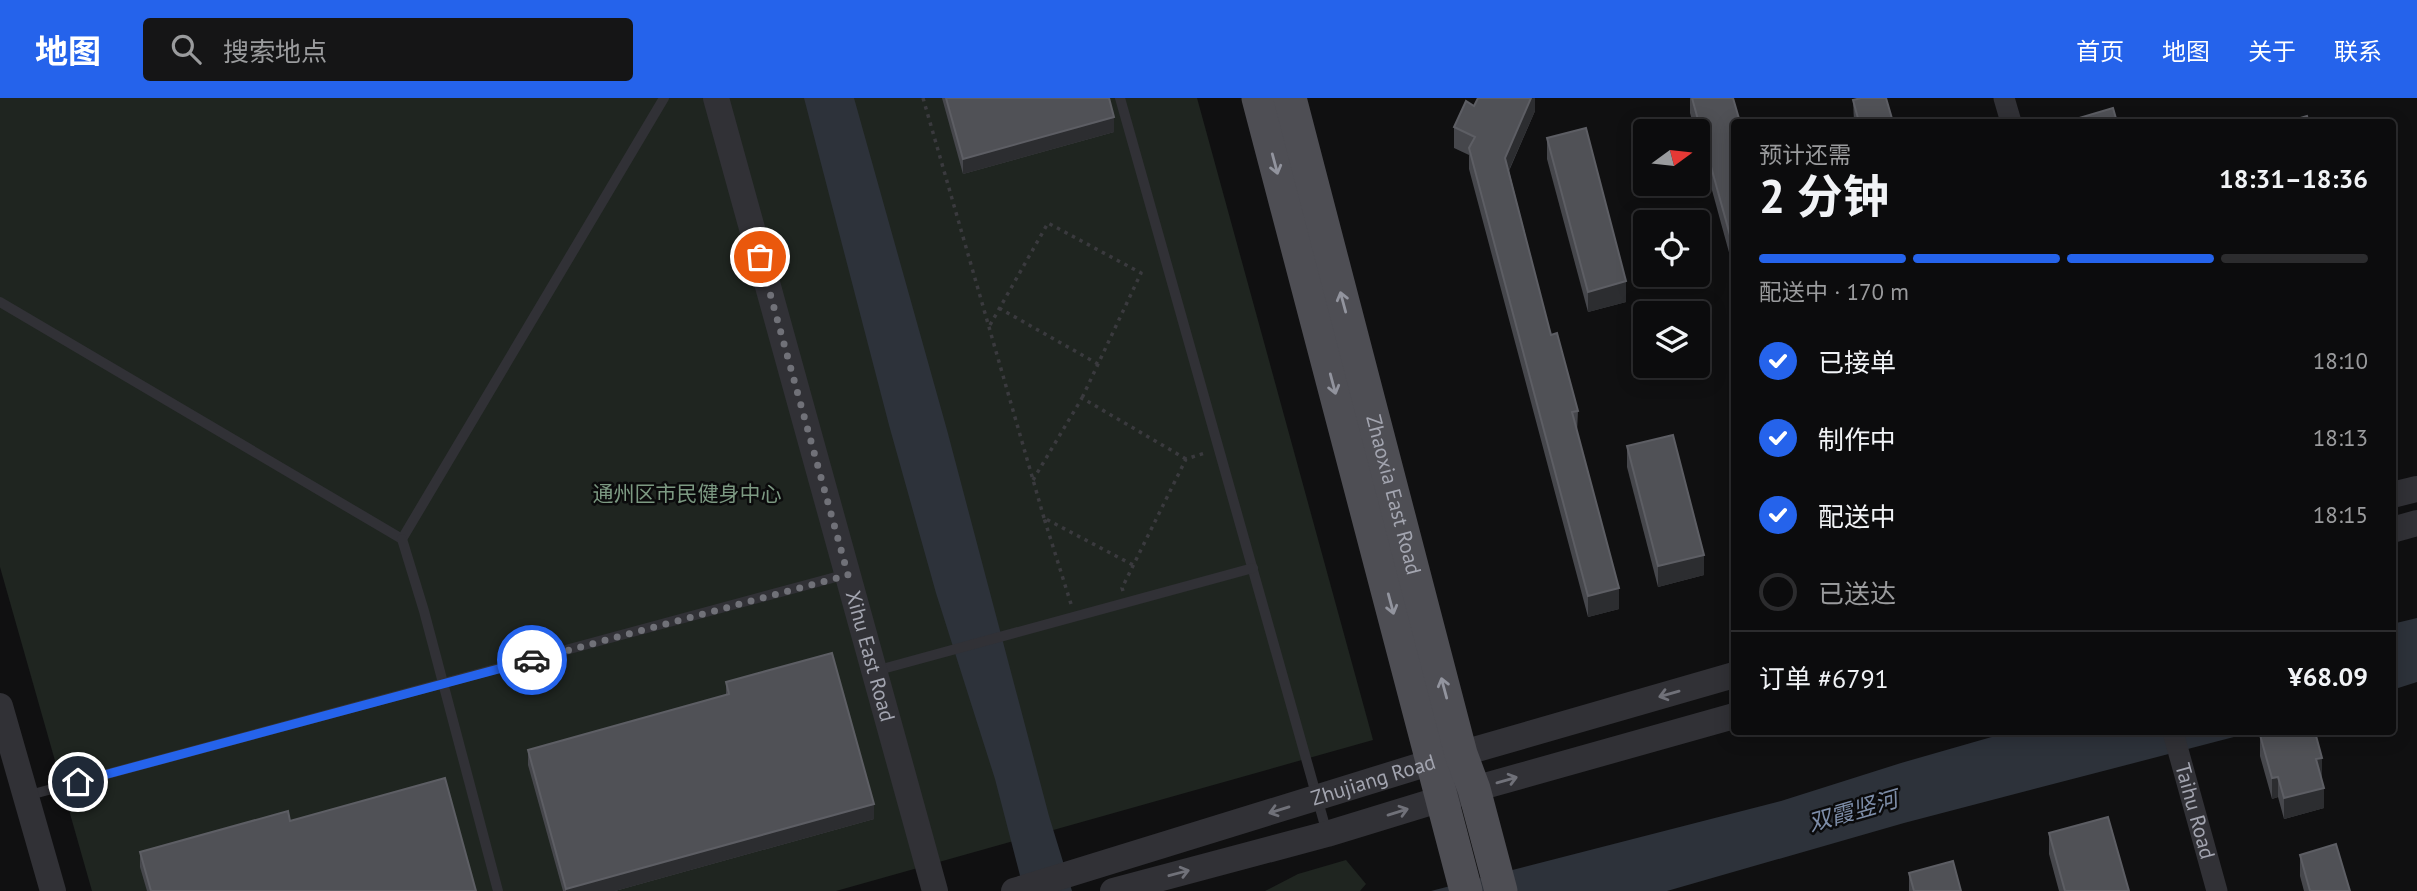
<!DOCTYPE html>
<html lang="zh">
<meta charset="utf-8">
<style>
body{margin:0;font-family:"PT Sans","Noto Sans SC",sans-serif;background:#151516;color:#f1f3f6;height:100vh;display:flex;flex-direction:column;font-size:26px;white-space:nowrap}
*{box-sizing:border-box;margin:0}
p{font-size:23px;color:#9a9b9d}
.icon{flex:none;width:38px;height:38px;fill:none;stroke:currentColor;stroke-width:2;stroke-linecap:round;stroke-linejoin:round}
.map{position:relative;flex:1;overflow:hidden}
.panel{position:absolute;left:1731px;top:21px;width:665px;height:616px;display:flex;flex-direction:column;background:#0c0c0d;border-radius:7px;box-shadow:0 4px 18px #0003,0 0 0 2px #2c2c2e}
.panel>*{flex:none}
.needle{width:46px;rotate:75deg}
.fabs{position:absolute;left:1633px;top:21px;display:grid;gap:14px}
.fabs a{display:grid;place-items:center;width:77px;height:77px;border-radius:7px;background:#0c0c0d;box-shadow:0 4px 18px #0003,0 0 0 2px #2c2c2e;font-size:35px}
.pin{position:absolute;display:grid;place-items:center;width:60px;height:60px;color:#fff;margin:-30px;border:4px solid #fff;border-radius:50%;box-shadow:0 2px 7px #0007}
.courier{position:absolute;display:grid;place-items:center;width:70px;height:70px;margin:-35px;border:5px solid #2563eb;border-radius:50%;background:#fff;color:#222;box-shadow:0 2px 9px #0007}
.overview em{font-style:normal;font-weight:700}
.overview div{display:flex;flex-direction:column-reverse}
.overview{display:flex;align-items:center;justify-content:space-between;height:119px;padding:0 28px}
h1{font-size:46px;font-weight:700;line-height:52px}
.bar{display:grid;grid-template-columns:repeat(4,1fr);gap:10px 7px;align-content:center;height:84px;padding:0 28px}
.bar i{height:9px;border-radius:5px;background:#2c2c2e}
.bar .current{background:#2563eb}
.bar p{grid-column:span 4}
.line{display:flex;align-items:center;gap:18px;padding:0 28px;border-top:2px solid #2c2c2e}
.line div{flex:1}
ol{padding:0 28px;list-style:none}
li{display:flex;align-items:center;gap:21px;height:77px}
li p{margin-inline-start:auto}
li .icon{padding:7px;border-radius:50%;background:#2563eb;color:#fff;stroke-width:4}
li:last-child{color:#9a9b9d}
li i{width:38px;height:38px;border:4px solid #2c2c2e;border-radius:50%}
header{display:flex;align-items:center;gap:42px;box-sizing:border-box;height:98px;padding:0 35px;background:#2563eb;color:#fff}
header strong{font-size:33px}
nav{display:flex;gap:38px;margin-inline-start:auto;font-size:24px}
.search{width:490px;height:63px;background:#151516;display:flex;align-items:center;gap:18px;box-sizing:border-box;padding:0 24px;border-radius:7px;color:#9a9b9d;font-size:26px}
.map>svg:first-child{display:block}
.green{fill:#1f2520}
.water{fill:#2d323a}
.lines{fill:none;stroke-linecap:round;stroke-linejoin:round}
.path{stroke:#3a3a3e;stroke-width:3.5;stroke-dasharray:3.5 5;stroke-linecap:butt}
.service{stroke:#313136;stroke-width:10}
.minor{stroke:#313136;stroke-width:21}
.tertiary{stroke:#313136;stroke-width:26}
.primary{stroke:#4e4e54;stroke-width:33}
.wall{fill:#46474c}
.shaded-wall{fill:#2c2d30}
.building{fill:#505156;stroke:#5d5e64;stroke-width:2}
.oneway{stroke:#92949e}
.oneway2{stroke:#707179}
.done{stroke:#707178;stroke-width:7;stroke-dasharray:0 12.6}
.route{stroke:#2563eb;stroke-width:9}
.labels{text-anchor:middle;stroke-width:5;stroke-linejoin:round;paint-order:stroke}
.park-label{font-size:21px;fill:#7c9982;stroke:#0b0b0c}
.street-label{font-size:21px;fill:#a3a5b0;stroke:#0b0b0c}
.water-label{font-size:23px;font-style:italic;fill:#7d8da8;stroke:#0b0b0c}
</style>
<header>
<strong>地图</strong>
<div class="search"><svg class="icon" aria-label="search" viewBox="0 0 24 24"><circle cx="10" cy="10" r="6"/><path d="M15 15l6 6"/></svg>搜索地点</div>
<nav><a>首页</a><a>地图</a><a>关于</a><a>联系</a></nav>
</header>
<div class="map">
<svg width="2417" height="793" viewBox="0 0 2417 793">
<rect width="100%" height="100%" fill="#101011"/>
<!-- green -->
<g class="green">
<polygon points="0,0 1197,0 1373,642 836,793 92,793 0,469"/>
<polygon points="1346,762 1366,786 1360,793 1265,793 1298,776"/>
</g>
<!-- water -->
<g class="water">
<polygon points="804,0 854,0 947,332 1049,718 1072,793 1024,793 995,681 936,495 889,327"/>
<polygon points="2417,520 2417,584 2392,592 2392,526"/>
<polygon points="2009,634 2253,634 1904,725 1667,793 1431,793 1781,703 1901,665"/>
</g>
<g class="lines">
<!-- path -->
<g class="path">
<polyline points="923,0 1044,420"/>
<polyline points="999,210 1098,266"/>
<polyline points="990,227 1048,125 1141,175 1082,300"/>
<polyline points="1033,382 1082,300 1186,361"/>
<polyline points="1123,493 1122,490 1186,361 1205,355"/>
<polyline points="1071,506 1044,420 1133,467"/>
</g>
<!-- service -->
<g class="service">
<polyline points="1120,0 1327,735"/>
<polyline points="0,204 402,441 664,0"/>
<polyline points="402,441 424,513 498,793"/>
<polyline points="875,573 1253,470"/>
<polyline points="26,698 847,476"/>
</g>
<!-- minor -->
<g class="minor">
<polyline points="2004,0 2011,24"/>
<path id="s1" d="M2173,634l44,159"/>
</g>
<!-- tertiary -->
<g class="tertiary">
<path id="s2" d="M716,0l219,793"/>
<polyline points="2392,397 2417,391"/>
<polyline points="2392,432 2417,425"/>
<polyline points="0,608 53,793"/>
<path id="s3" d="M1014,793l418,-129 302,-87"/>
<polyline points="1113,793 1327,736 1474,691 1734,618"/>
</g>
<!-- primary -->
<g class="primary">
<polyline points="1258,0 1466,793"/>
<path id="s4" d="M1290,0l171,656 13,35 27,102"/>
</g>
</g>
<!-- wall -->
<g class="wall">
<polygon points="942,0 1109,0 1114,34 963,76"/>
<polygon points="1535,0 1535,13 1509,73 1551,237 1578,313 1577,334 1619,511 1588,519 1469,71 1469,57 1454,50 1454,29"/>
<polygon points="1690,0 1733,0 1733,169 1698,41 1698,33 1695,33 1690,15"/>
<polygon points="1853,2 1893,24 1854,24"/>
<polygon points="1547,40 1626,204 1588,214 1547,61"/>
<polygon points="1627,348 1704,477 1658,489 1627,369"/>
<polygon points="726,584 874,721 615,793 563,793 528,667 528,652 726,597"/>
<polygon points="2260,634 2315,634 2322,681 2324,710 2284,721 2278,699 2272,701 2260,658"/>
<polygon points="2049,735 2129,793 2059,793 2049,756"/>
<polygon points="140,754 476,793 147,793 140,769"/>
<polygon points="2300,757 2350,793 2304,793 2300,778"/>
<polygon points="1909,775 1961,793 1909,793"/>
</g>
<!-- shaded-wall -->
<g class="shaded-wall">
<polygon points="1531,0 1535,0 1535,13 1505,81 1505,60"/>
<polygon points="1114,19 1114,34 963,76 963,61"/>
<polygon points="1734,147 1734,168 1733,169 1733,148"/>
<polygon points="1626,183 1626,204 1588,214 1588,194"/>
<polygon points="1704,457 1704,477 1658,489 1658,468"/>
<polygon points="1619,490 1619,511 1588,519 1588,498"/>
<polygon points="2322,660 2322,681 2316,682 2316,661"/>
<polygon points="2278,679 2278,699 2272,701 2272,680"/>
<polygon points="2324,690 2324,710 2284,721 2284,700"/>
<polygon points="874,706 874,721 615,793 566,793 566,791"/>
</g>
<!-- building -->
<g class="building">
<polygon points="946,0 1109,0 1114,19 963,61"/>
<polygon points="1478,0 1531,0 1505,60 1551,237 1557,235 1578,313 1572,314 1619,490 1588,498 1469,50 1475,39 1454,29 1466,3 1474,8"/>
<polygon points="1692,0 1733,0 1740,24 1734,24 1734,147 1733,148"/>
<polygon points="1861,0 1886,0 1893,24 1859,24 1853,2"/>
<polygon points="2113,10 2117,24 2073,24 2072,22"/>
<polygon points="2307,18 2309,24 2287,24"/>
<polygon points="1586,30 1626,183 1588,194 1547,40"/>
<polygon points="1673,337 1704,457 1658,468 1627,348"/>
<polygon points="832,555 874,706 566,791 528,652 729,596 726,584"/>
<polygon points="2266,634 2315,634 2322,660 2316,661 2324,690 2284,700 2278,679 2272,680 2260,637 2266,635"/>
<polygon points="445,680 476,793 151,793 140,754 288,713 290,723"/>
<polygon points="2108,719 2129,793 2065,793 2049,735"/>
<polygon points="2336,746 2350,793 2310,793 2300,757"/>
<polygon points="1953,763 1961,793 1914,793 1909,775"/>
</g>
<!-- one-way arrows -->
<defs><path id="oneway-shaft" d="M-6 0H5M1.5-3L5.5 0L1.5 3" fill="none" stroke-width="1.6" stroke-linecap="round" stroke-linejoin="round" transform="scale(1.75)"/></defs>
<g class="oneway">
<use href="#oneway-shaft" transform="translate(1275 66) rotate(75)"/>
<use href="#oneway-shaft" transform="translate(1343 204) rotate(-105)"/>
<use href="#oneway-shaft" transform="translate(1333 286) rotate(75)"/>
<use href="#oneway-shaft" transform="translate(1391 506) rotate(75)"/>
<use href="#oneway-shaft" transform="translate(1444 590) rotate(-105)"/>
</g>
<g class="oneway2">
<use href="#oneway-shaft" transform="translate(1669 596) rotate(164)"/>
<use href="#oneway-shaft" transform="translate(1507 682) rotate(-16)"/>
<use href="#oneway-shaft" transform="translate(1279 712) rotate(163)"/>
<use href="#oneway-shaft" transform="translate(1398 714) rotate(-17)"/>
<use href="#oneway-shaft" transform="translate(1179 775) rotate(-15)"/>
</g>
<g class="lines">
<!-- done -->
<polyline class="done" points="532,562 848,477 760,159"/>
<!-- route -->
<polyline class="route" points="78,684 532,562"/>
</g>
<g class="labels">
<!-- park labels -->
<g class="park-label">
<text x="687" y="403">通州区市民健身中心</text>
</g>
<!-- street labels -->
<g class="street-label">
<text dy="7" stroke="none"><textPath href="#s4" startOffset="410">Zhaoxia East Road</textPath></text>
<text dy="7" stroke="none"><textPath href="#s2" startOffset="579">Xihu East Road</textPath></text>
<text dy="7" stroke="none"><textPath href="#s3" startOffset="376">Zhujiang Road</textPath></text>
<text dy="7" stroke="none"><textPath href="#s1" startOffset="82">Taihu Road</textPath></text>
</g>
<!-- water labels -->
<g class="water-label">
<text transform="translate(1853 713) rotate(-16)" y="8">双霞竖河</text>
</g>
</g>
</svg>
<div class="fabs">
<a><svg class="needle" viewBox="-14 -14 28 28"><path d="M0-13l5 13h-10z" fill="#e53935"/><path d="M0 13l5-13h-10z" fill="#9a9b9d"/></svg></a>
<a><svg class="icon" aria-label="locate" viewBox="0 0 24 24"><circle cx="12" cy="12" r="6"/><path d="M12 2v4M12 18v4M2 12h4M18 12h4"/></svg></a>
<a><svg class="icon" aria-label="layers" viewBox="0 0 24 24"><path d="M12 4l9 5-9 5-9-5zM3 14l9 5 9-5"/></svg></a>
</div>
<div class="pin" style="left:760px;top:159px;background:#ea580c"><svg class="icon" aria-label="bag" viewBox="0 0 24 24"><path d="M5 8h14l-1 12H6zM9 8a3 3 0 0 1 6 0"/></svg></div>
<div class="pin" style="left:78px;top:684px;background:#1f2937"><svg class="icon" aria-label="home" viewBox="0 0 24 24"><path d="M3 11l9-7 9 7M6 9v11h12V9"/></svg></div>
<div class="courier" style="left:532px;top:562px"><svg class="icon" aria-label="car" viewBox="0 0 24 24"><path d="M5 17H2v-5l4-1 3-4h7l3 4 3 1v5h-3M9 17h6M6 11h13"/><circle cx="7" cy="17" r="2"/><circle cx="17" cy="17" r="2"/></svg></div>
<section class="panel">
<div class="overview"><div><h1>2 分钟</h1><p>预计还需</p></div><em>18:31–18:36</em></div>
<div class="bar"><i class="current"></i><i class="current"></i><i class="current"></i><i></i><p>配送中 · 170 m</p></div>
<ol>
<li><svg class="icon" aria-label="check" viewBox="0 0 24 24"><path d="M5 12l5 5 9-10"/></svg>已接单<p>18:10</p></li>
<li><svg class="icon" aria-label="check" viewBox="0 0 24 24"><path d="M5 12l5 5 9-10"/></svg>制作中<p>18:13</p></li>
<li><svg class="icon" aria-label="check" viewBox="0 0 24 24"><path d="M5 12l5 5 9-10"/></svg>配送中<p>18:15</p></li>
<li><i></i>已送达</li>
</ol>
<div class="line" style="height:91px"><div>订单 #6791</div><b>¥68.09</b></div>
</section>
</div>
